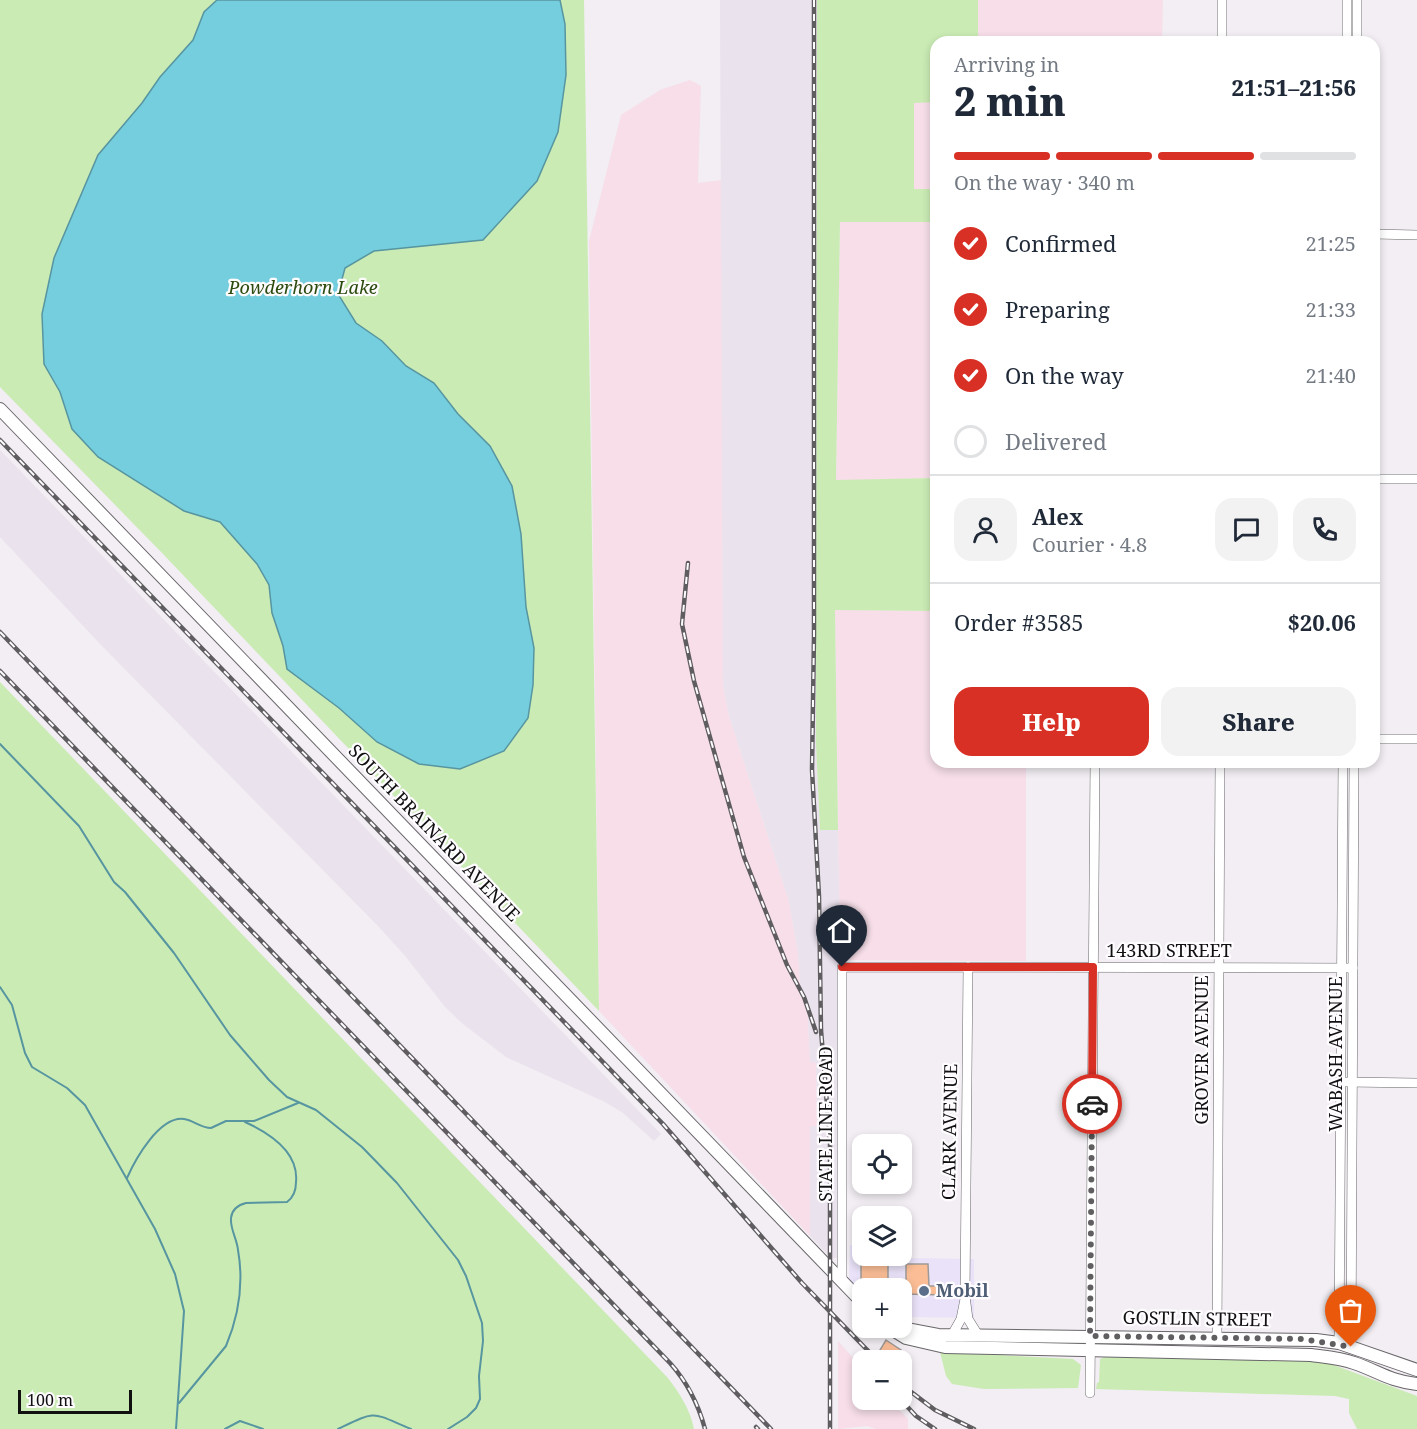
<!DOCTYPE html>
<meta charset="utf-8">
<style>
body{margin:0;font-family:"Noto Serif",serif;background:#f2f2f3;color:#1f2937;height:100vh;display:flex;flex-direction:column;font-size:22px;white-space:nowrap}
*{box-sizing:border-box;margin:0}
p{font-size:20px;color:#747a83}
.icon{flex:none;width:33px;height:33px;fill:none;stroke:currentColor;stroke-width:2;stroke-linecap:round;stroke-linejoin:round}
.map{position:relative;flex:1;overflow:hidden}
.sheet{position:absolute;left:930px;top:36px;width:450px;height:732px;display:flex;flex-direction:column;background:#fff;border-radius:18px;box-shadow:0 3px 9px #0003}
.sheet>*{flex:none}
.controls{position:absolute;left:852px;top:1134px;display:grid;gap:12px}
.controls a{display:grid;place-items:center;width:60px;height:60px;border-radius:12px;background:#fff;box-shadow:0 3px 9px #0003;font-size:30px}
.scale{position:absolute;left:18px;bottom:15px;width:114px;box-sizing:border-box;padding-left:6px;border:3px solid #111011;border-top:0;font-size:16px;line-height:21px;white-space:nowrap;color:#111011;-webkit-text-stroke:4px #fefcff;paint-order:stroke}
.pin{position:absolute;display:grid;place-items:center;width:51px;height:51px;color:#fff;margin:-62px -26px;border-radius:50% 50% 50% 0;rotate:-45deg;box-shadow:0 0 6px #0007}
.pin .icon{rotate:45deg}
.courier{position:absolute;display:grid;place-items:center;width:60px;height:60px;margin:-30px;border:4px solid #d93025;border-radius:50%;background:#fff;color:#222;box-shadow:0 2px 8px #0007}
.headline em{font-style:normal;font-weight:800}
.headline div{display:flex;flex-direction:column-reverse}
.headline{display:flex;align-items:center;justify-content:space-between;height:102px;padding:0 24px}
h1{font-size:39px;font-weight:800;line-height:45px}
.bar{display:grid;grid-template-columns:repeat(4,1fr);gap:9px 6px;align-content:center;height:72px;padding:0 24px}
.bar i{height:8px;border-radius:4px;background:#e0e1e3}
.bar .active{background:#d93025}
.bar p{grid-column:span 4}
.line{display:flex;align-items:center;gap:15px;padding:0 24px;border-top:2px solid #e0e1e3}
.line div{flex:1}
.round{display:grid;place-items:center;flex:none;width:63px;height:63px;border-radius:18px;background:#f2f2f3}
ol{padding:0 24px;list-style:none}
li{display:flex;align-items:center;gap:18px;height:66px}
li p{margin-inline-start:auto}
li .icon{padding:6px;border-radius:50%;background:#d93025;color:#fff;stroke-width:4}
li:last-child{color:#747a83}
li i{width:33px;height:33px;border:3px solid #e0e1e3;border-radius:50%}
.button{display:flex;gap:12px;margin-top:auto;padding:12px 24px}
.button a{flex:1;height:69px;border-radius:18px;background:#d93025;color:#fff;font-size:24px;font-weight:800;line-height:69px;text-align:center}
.button a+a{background:#f2f2f3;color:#1f2937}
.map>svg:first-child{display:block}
.commercial{fill:#e9e2f8}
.industrial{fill:#f7dee8}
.built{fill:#eae2ed}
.green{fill:#caebb4}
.water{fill:#75cedd;stroke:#5795a0;stroke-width:1.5}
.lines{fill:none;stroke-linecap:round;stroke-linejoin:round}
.stream{stroke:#5795a0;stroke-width:2}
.building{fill:#fabd96;stroke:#9f9a97;stroke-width:1.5}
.minor-casing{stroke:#69666a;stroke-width:10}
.secondary-casing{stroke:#69666a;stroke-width:14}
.minor{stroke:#fff;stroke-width:9}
.secondary{stroke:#fff;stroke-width:12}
.rail-casing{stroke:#5f5d60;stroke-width:4.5}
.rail{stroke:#fefcff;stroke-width:2;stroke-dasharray:7;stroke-linecap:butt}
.done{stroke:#605e60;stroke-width:6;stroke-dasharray:0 10.8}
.route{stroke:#d93025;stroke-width:8}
.service-dot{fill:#5c6f8a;stroke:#fefcff;stroke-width:2}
.labels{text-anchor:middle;stroke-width:4.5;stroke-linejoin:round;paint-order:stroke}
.park-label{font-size:18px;font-style:italic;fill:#2b4a0d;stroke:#fefcff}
.street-label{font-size:18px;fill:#111011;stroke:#fefcff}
.service-label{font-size:18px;font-weight:bold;fill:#4e5e75;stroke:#fefcff;text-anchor:start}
</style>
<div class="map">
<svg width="1417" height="1429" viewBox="0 0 1417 1429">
<rect width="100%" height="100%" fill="#f2eef3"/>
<!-- commercial -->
<polygon class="commercial" points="850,1245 862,1245 862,1256 902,1256 902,1245 904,1245 905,1258 974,1259 974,1318 902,1317 902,1288 862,1288 862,1293 849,1282"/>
<!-- industrial -->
<g class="industrial">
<polygon points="978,0 1163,0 1162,42 978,42"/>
<polygon points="690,80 701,86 698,183 722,180 723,685 729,716 789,901 798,953 801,999 807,999 810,1061 816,1062 817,1126 810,1127 810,1236 599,1011 589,241 621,115 660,90"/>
<rect x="914" y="102" width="22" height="87"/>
<polygon points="840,221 936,222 936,478 836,481"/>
<polygon points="835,610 936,611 936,762 1026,762 1026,961 840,960"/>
<polygon points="838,1341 862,1368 862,1400 890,1400 908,1419 908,1429 876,1429 867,1426 838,1429"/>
</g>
<!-- built -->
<g class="built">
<polygon points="720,0 817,0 816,744 820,829 838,830 840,960 838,964 838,1258 831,1258 810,1236 810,1126 817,1126 816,1063 810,1062 807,999 801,999 798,953 789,901 729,716 723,685"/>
<polygon points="0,450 661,1134 654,1141 623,1113 603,1101 506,1057 463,1024 445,1007 406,957 378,926 101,645 0,537"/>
</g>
<!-- green -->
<g class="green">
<polygon points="0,0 584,0 599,1011 163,554 0,387"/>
<polygon points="817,0 978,0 978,42 936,42 936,102 914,103 914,189 936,189 936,222 840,222 836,480 936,478 936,611 835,610 838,830 820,830 816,744"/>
<path d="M0,682l667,695c12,15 23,32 27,52h-694z"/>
<polygon points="940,1352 1073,1359 1081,1365 1078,1388 984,1389 952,1384 946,1376"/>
<polygon points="1107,1356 1308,1361 1331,1364 1417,1396 1417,1429 1357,1429 1349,1413 1349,1399 1335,1396 1096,1389 1097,1383 1099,1382 1100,1359"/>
</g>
<!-- water -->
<polygon class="water" points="217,0 560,0 565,24 566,75 558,132 537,181 483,240 374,251 345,268 338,294 356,323 382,341 406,366 434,383 458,414 490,446 512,486 521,534 526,607 534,648 533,685 528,718 504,751 460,769 419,764 377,742 339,708 287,669 283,646 272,613 269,585 257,564 220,522 184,511 98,457 72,429 60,392 44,364 42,314 54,258 98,155 142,103 160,77 193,40 204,12"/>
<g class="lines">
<!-- stream -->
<g class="stream">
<polyline points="0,744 79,826 114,882 125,892 174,953 230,1035 269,1080 287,1097 316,1110 362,1147 397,1183 458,1260 466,1276 482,1323 483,1341 479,1376 480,1399 476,1408 467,1417 448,1429"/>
<polyline points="0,987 12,1005 25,1053 32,1067 67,1088 85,1105 155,1229 175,1274 184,1311 176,1429"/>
<path d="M127,1178c8,-18 32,-62 57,-59 9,1 17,9 27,9l15,-7h28l44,-18"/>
<path d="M179,1403l47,-57c13,-31 18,-62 12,-96 -1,-11 -8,-21 -7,-32 1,-9 7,-13 15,-15l41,-1c7,-5 9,-12 9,-20 3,-30 -27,-49 -51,-60"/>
<polyline points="225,1429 240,1421 263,1429"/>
<path d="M338,1429c40,-19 32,-17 73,0"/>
</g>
</g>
<!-- building -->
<g class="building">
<polygon points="861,1263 888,1264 888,1280 861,1279"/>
<polygon points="906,1264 928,1264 929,1286 946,1286 946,1295 902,1294 902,1285 906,1285"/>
<polygon points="886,1340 901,1350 895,1360 880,1350"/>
</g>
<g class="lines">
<defs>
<g id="minor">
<polyline points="1222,42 1222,0"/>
<polyline points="1347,42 1347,0"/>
<polyline points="1357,42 1357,0"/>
<polyline points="1374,234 1417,235"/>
<polyline points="1374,479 1417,479"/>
<polyline points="1374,739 1417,739"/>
<polyline points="968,967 965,1296 968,1319 978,1335"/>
<polyline points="1347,1082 1417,1083"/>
<polyline points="842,1282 842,967 1353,968"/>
<polyline points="952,1335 961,1319 965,1299"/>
<polyline points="1217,1338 1220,762"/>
<polyline points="1339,1343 1343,762"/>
<polyline points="1351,1347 1354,762"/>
<polyline points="1090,1393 1095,762"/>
</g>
<g id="secondary">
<polyline points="0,409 862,1302"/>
<path d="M890,1328l16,10 39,9 366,8c15,2 29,3 43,8 24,8 35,18 63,21"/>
<polyline points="901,1328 938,1335 1316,1340 1339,1343 1417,1370"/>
</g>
</defs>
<!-- minor casing -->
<use href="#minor" class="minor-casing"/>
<!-- secondary casing -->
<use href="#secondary" class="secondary-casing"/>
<!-- minor -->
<use href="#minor" class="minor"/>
<!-- secondary -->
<use href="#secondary" class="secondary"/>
<defs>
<g id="rail">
<polyline points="814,0 814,635 812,770 819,896 821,1030 830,1142 830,1429"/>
<polyline points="0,440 663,1124 802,1283 877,1360"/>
<polyline points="688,563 682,624 694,681 744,857 787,965 804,997 816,1032"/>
<polyline points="0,632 771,1429"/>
<path d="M0,671l670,692c18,20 28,40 35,66"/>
<polyline points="902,1385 935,1410 974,1429"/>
<polyline points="901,1400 916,1416 935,1429"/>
<polyline points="756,1427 758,1429"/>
</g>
</defs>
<!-- rail casing -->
<use href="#rail" class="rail-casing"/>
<!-- rail -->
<use href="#rail" class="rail"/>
</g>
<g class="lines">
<!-- done -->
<polyline class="done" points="1092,1104 1090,1336 1303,1339 1351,1347"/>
<!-- route -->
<polyline class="route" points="842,967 1093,967 1092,1104"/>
</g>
<!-- markers -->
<circle class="service-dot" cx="924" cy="1291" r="6"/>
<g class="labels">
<!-- park labels -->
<g class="park-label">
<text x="303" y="294">Powderhorn Lake</text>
</g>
<!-- street labels -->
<g class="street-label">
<text transform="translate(434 833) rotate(46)" y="6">SOUTH BRAINARD AVENUE</text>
<text x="1169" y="957">143RD STREET</text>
<text transform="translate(1202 1050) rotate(-90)" y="6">GROVER AVENUE</text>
<text transform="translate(1336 1054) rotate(-90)" y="6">WABASH AVENUE</text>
<text transform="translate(826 1124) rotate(-90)" y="6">STATE LINE ROAD</text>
<text transform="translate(950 1132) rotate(-89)" y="6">CLARK AVENUE</text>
<text transform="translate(1197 1319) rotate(1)" y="6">GOSTLIN STREET</text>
</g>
<!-- service labels -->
<g class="service-label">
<text x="936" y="1297">Mobil</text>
</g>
</g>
</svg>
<div class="controls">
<a><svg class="icon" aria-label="locate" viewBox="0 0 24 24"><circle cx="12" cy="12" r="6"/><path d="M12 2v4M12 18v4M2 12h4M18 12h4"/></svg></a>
<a><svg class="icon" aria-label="layers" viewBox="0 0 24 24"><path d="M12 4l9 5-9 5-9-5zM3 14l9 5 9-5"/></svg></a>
<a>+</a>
<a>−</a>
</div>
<div class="scale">100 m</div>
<div class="pin" style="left:1351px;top:1347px;background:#ea580c"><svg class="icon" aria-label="bag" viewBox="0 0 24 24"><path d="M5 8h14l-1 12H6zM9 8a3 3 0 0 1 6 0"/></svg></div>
<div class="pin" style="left:842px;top:967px;background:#1f2937"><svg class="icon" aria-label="home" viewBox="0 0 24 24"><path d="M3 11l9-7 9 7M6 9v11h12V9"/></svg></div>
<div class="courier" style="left:1092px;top:1104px"><svg class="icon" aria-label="car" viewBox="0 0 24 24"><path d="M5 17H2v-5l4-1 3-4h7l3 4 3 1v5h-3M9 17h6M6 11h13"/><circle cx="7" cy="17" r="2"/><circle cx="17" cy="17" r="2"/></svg></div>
<section class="sheet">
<div class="headline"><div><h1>2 min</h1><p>Arriving in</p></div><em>21:51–21:56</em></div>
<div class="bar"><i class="active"></i><i class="active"></i><i class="active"></i><i></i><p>On the way · 340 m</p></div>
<ol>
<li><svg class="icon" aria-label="check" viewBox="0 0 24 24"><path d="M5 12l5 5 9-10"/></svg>Confirmed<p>21:25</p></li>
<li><svg class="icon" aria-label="check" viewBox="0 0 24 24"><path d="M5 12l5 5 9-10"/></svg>Preparing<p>21:33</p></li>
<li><svg class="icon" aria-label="check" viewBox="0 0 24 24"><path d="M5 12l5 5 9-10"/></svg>On the way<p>21:40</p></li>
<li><i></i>Delivered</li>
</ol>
<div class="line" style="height:108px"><a class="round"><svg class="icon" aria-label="person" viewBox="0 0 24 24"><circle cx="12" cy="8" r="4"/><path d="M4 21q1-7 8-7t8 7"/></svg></a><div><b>Alex</b><p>Courier · 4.8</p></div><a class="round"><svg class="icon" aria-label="chat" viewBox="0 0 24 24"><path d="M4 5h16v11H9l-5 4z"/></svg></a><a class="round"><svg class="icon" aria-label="phone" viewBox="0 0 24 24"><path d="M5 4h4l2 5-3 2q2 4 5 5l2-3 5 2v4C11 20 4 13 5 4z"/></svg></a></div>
<div class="line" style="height:78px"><div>Order #3585</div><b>$20.06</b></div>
<div class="button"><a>Help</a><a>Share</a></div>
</section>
</div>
